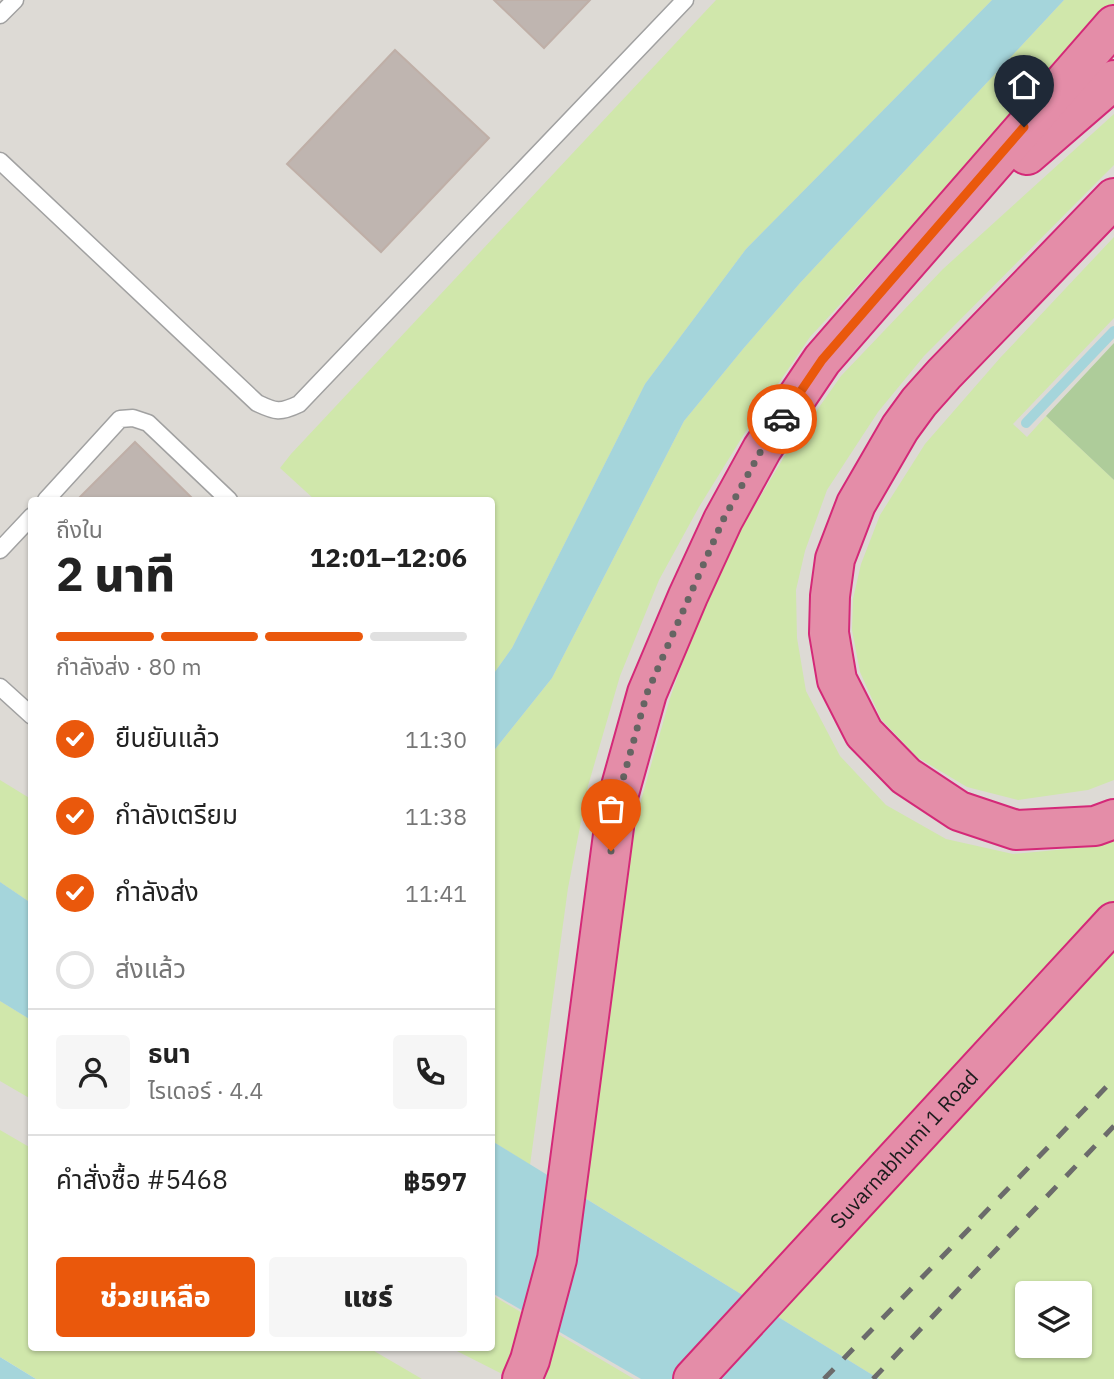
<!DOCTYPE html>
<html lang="th">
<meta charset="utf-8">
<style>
body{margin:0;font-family:"IBM Plex Sans","Noto Sans Thai",sans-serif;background:#f6f6f6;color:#222;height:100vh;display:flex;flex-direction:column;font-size:26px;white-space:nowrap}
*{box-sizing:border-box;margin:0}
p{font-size:23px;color:#767676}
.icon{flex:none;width:38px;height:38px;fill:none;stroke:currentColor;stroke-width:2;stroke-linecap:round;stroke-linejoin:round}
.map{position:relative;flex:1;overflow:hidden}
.drawer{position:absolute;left:28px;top:497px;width:467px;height:854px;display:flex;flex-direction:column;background:#fff;border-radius:7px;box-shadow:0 2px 5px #0004}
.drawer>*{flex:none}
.buttons{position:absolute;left:1015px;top:1281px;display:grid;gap:14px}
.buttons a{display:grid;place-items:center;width:77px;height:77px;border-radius:7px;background:#fff;box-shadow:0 2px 5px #0004;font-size:35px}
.pin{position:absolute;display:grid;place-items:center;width:60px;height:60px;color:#fff;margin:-72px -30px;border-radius:50% 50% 50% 0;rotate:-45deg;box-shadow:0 0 7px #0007}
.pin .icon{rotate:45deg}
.courier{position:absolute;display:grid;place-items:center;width:70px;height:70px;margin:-35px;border:5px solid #ea580c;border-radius:50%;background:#fff;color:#222;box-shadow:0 2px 9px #0007}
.summary em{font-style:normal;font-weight:800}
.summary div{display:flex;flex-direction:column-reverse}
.summary{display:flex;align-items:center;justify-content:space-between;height:119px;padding:0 28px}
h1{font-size:46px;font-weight:800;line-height:52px}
.bar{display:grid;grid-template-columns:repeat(4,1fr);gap:10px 7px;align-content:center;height:84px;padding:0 28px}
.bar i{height:9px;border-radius:5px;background:#e0e0e0}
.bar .current{background:#ea580c}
.bar p{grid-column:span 4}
.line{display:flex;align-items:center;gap:18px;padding:0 28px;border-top:2px solid #e0e0e0}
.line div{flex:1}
.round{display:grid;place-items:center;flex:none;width:74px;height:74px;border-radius:7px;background:#f6f6f6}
ol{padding:0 28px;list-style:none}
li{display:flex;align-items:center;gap:21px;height:77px}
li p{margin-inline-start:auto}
li .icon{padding:7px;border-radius:50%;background:#ea580c;color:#fff;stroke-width:4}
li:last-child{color:#767676}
li i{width:38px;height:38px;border:4px solid #e0e0e0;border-radius:50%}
.button{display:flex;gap:14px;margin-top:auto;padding:14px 28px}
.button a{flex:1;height:80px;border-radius:7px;background:#ea580c;color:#fff;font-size:28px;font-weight:800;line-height:80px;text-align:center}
.button a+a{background:#f6f6f6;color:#222}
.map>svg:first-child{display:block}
.airport{fill:#dddad5;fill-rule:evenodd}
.grass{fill:#d0e7ab;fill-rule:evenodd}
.forest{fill:#aecc9a}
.water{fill:#a5d5db}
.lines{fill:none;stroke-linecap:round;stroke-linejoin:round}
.stream{stroke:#a5d5db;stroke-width:10}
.building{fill:#bfb5b0;stroke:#bfafa7;stroke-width:2}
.lane-casing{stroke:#a1a1a1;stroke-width:19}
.highway-casing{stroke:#d42978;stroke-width:42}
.lane{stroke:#fff;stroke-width:16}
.highway{stroke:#e48da8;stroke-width:38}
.rail{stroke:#6b6b6b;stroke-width:5;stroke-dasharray:14 14;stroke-linecap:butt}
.done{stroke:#666563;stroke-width:7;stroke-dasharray:0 12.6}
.route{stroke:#ea580c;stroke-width:9}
.labels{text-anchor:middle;stroke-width:7;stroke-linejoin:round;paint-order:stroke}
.street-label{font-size:21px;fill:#1d1d1d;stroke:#fff}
</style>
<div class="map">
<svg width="1114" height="1379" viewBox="0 0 1114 1379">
<rect width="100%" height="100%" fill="#eeeae4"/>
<!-- airport -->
<path class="airport" d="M0,0h1114v1379h-940l-53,-31h371v-848h-460l-1,794 -31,-19zM1027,1293h53v53h-53z"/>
<!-- grass -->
<g class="grass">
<polygon points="716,0 992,0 746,249 645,384 512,648 492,676 492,500 315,500 280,468 291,454"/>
<polygon points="1064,0 1114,0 1114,8 810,337 746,431 699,507 659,580 620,676 588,786 568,888 530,1165 492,1141 492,753 552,678 684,421 743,349 800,283"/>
<path d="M1114,114v51l-190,191 -46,56 -51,78 -22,61 -9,39 1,48 9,53 34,65 46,49 60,34 67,15 86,-8 15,-15v548h-235l-294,-181 36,-290 19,-104 30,-106 34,-95 37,-74 43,-72 57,-81 102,-107zM1027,1293h53v53h-53z"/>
<polygon points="1114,237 1114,318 1013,424 1027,437 1046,416 1114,480 1114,780 1088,790 1018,800 967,787 917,757 881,719 860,672 852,630 853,599 861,564 880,515 925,444 1000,358"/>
<polygon points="0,780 31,799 31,903 0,882"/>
<polygon points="0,1001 31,1020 31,1099 0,1081"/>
<polygon points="0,1130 31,1148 32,1348 369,1348 422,1379 36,1379 0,1357"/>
<polygon points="492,1295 634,1379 512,1379 451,1348 492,1348"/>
</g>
<!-- forest -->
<polygon class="forest" points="1114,343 1114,480 1046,416"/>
<!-- water -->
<g class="water">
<polygon points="992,0 1064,0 800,283 743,349 684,421 552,678 492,753 492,676 512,648 645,384 746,249"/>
<polygon points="0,882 31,903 31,1020 0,1001"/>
<polygon points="492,1141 879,1379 641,1379 492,1293"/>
<polygon points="0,1357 36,1379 0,1379"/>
</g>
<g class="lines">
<!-- stream -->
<polyline class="stream" points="1026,423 1114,331"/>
</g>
<!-- building -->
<g class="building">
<polygon points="494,0 590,0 544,48"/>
<polygon points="395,50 489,138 381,252 287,164"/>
<polygon points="135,442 194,500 77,500"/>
</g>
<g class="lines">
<defs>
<g id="lane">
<polyline points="0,15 15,0"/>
<path d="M0,161l257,242c19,9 23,10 42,1l386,-404"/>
<polyline points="46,500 120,419 133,418 148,423 229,500"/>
<polyline points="0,550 32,516"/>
<polyline points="0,687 32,716"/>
</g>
<g id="highway">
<polyline points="1027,155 1114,80"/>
<polyline points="1114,198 944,374 919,402 900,428 856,504 835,559 830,596 829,633 837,680 864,733 906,776 959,811 1016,830 1095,826 1114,819"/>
<polyline points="522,1379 530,1360 557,1259 618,797 647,693 688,596 723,520 762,449 822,360 1114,25"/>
<path id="s1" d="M693,1379l421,-457"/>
</g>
</defs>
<!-- lane casing -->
<use href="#lane" class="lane-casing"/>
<!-- highway casing -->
<use href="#highway" class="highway-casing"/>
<!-- lane -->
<use href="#lane" class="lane"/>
<!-- highway -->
<use href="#highway" class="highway"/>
<!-- rail -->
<g class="rail">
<polyline points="824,1379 1114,1079"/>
<polyline points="873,1379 1114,1126"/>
</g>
</g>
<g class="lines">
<!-- done -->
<polyline class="done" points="611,851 618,797 647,693 723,520 762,449 782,419"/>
<!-- route -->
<polyline class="route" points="782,419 822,360 1024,127"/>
</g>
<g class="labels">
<!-- street labels -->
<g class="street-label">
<text dy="7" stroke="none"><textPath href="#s1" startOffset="312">Suvarnabhumi 1 Road</textPath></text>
</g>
</g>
</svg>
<div class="buttons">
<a><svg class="icon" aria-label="layers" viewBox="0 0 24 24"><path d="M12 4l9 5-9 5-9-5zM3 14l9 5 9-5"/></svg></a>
</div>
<div class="pin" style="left:611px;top:851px;background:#ea580c"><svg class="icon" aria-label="bag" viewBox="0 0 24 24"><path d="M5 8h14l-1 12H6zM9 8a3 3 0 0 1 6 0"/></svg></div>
<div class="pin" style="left:1024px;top:127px;background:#1f2937"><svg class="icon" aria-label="home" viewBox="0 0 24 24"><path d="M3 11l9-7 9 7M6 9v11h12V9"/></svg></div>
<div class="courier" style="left:782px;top:419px"><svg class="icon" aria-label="car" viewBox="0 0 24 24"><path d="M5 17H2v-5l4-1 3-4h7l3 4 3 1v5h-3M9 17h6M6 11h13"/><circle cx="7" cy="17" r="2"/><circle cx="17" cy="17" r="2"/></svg></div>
<section class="drawer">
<div class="summary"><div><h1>2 นาที</h1><p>ถึงใน</p></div><em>12:01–12:06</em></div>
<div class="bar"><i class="current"></i><i class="current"></i><i class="current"></i><i></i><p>กำลังส่ง · 80 m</p></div>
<ol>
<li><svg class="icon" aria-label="check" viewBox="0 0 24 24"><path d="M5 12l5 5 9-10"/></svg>ยืนยันแล้ว<p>11:30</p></li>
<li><svg class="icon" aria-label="check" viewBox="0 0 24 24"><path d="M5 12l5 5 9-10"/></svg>กำลังเตรียม<p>11:38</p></li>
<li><svg class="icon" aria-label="check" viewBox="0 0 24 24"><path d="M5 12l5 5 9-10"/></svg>กำลังส่ง<p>11:41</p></li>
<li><i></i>ส่งแล้ว</li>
</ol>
<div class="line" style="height:126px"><a class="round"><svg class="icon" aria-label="person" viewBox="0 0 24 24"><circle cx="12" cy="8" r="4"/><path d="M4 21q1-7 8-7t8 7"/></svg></a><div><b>ธนา</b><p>ไรเดอร์ · 4.4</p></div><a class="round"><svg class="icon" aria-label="phone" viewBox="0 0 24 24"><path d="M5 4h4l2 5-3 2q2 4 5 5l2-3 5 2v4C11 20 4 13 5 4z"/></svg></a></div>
<div class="line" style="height:91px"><div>คำสั่งซื้อ #5468</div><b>฿597</b></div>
<div class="button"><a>ช่วยเหลือ</a><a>แชร์</a></div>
</section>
</div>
